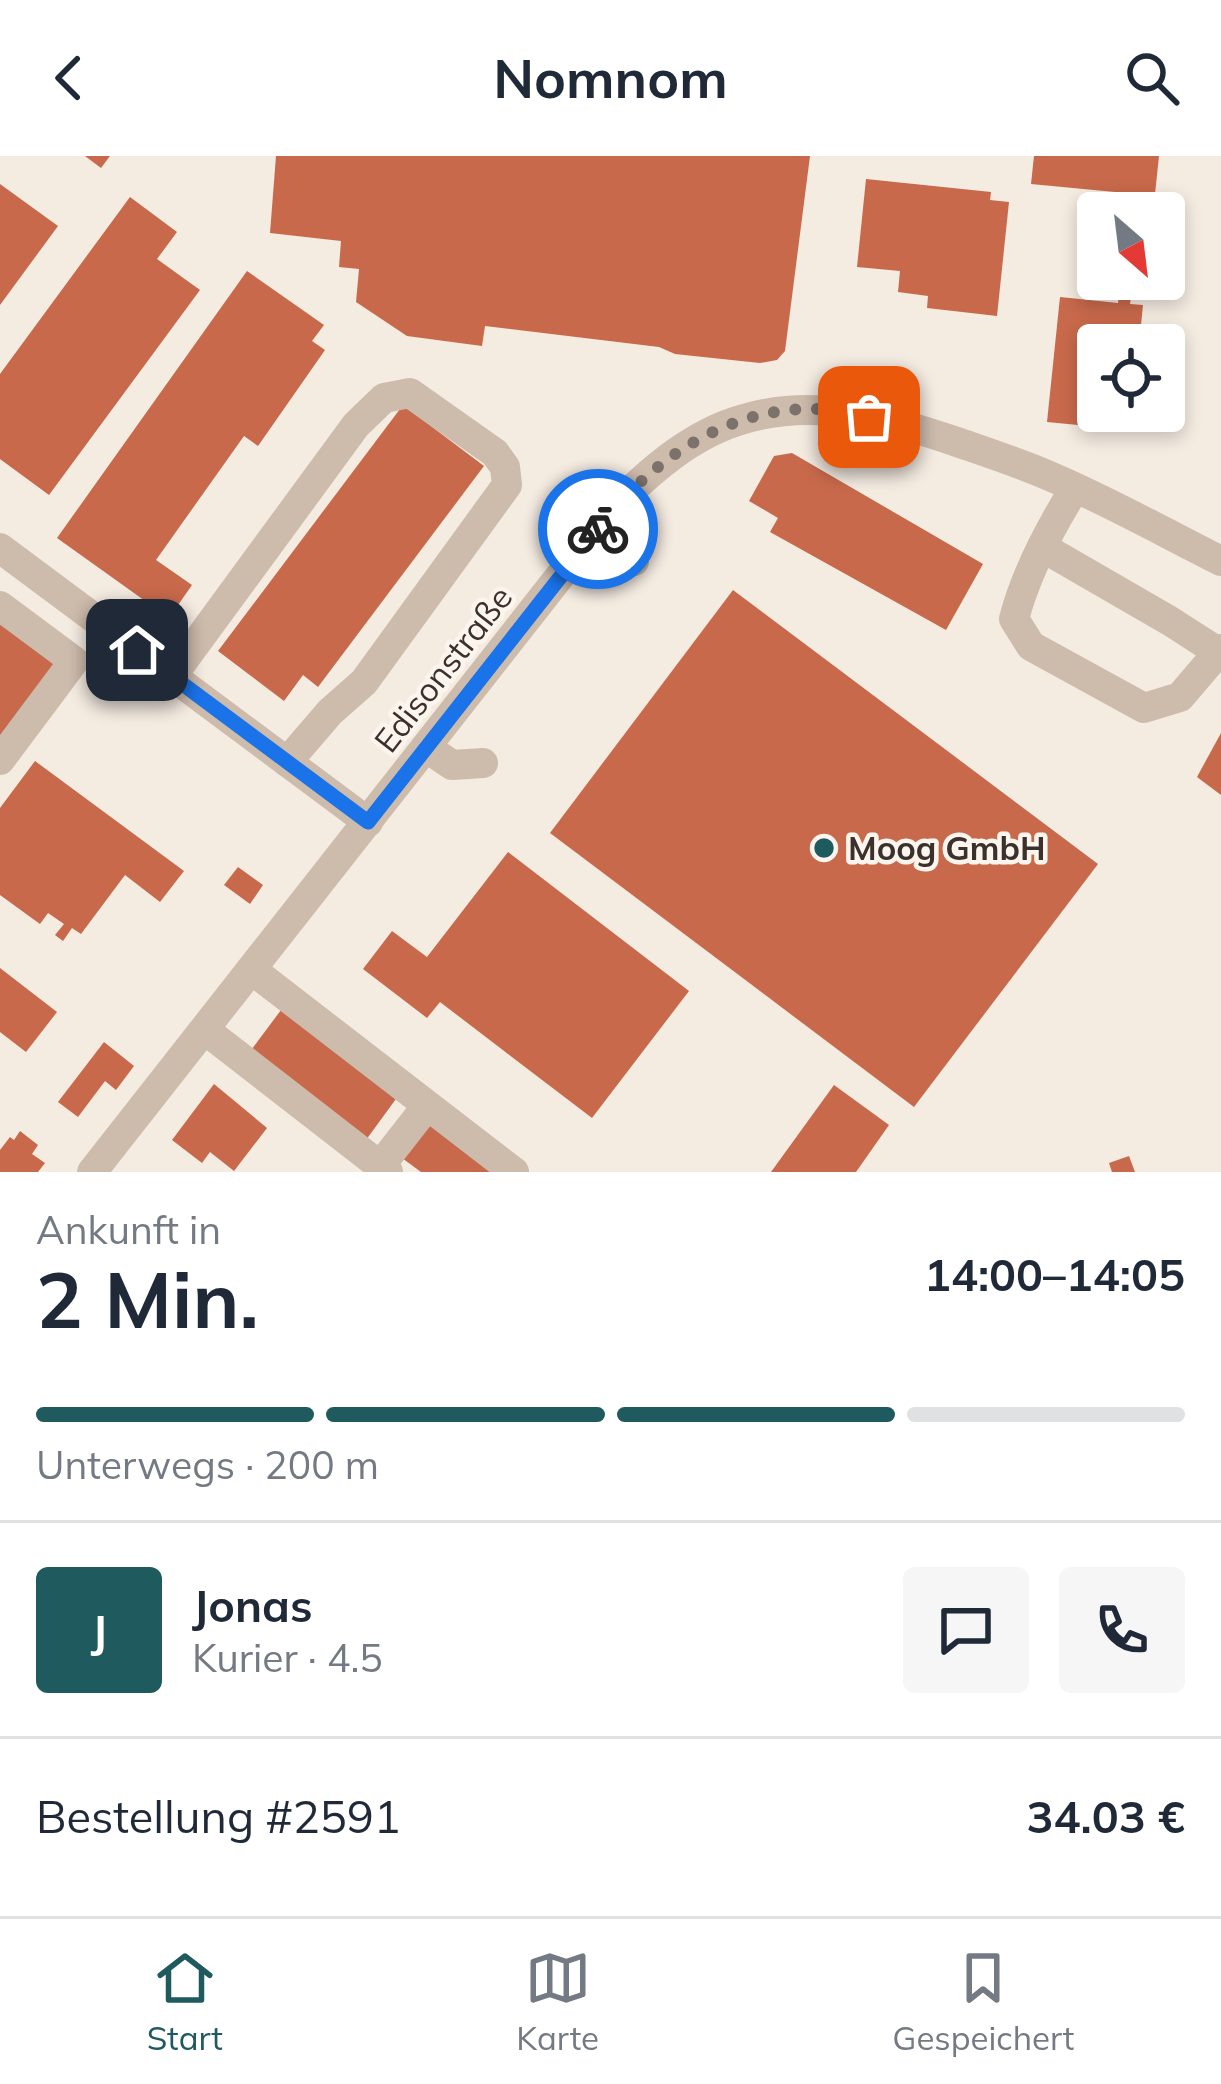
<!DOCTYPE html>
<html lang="de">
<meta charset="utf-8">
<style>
body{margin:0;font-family:Mulish,sans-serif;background:#f6f6f7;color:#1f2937;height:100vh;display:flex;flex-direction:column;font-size:45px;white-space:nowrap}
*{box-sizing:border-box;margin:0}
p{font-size:39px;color:#747a83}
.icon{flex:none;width:66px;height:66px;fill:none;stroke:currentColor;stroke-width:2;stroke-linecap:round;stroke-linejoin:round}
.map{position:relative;height:1016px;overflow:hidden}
.details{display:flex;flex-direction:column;background:#fff;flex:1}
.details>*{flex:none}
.needle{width:78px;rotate:152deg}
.controls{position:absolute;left:1077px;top:36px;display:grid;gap:24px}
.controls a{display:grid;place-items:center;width:108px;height:108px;border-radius:12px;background:#fff;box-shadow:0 6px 18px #0003;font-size:60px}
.pin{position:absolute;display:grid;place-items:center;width:102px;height:102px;color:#fff;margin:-51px;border-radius:24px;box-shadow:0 6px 18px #0006}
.courier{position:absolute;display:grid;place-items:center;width:120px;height:120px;margin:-60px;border:9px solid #1a73e8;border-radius:50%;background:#fff;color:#222;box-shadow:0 3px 15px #0007}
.head em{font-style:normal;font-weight:700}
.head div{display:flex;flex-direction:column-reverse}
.head{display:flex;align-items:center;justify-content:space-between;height:204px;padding:0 36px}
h1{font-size:78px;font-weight:700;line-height:90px}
.bar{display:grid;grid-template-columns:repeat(4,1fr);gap:18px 12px;align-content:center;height:144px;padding:0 36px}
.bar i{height:15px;border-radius:9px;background:#e0e1e3}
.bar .active{background:#1f5a5e}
.bar p{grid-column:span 4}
.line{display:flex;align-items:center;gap:30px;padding:0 36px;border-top:3px solid #e0e1e3}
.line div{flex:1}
.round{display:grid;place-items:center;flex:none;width:126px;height:126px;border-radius:12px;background:#f6f6f7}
header{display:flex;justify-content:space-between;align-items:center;height:156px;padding:0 36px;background:#fff;font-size:54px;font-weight:700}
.dock{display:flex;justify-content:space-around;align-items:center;height:168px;border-top:3px solid #e0e1e3;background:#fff;font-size:33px;color:#747a83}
.dock a{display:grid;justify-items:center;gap:6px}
.dock .active{color:#1f5a5e}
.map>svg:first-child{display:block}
.building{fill:#c8694b}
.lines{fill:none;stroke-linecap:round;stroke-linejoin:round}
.minor{stroke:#cdbbac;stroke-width:30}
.done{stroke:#7c716b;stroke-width:12;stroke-dasharray:0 21.6}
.route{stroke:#1a73e8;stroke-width:15}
.poi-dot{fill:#1f5a5e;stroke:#fbf5ee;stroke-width:4.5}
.labels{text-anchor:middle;stroke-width:9;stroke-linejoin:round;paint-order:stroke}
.street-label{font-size:33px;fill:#3b302b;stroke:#fbf5ee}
.poi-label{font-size:33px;font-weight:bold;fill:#3b302b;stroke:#fbf5ee;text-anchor:start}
</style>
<header><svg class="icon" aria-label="back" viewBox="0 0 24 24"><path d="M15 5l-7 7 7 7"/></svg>Nomnom<svg class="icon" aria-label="search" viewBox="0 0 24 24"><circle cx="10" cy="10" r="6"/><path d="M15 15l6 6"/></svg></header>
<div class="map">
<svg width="1221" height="1016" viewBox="0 0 1221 1016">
<rect width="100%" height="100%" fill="#f4ebe1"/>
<!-- building -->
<g class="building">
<polygon points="85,0 110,0 101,12"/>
<polygon points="276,0 810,0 785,195 777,204 760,207 675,198 659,191 485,170 482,190 407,180 356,146 359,113 339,111 341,85 270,77"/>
<polygon points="1034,0 1159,0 1153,57 1113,57 1115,36 1031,28"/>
<polygon points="866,23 991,36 990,44 1009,46 997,160 927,152 928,140 898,136 900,115 857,111"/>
<polygon points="0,28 58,70 0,149"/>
<polygon points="130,41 177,76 157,103 200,134 49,339 0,303 0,218"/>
<polygon points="247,115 324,169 312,185 325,194 258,290 244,280 156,404 192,429 169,462 57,382"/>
<polygon points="1121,123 1134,123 1130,148 1143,149 1139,189 1098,189 1098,255 1132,255 1130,274 1047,266 1060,141 1118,147"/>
<polygon points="403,249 484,310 318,531 303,519 284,545 218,495"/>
<polygon points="792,297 983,408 946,474 770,376 778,362 749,345 774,300"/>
<polygon points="733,434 1098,708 914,951 550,677"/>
<polygon points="0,464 59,508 0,588"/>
<polygon points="1221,577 1221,639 1197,621"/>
<polygon points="35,605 184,715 160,746 125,719 81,778 72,772 63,785 55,779 64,768 48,757 40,768 0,739 0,652"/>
<polygon points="508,696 689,835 592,962 440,846 427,862 363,813 392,775 427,801"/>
<polygon points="238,711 263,729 250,748 224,729"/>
<polygon points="0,812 57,856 26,896 0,876"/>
<polygon points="284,850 401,936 366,984 249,897"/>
<polygon points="104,886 134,910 116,934 105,925 78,961 58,946"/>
<polygon points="214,928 267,972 234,1015 210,996 202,1007 172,984"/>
<polygon points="834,929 889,969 856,1016 771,1016"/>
<polygon points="429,966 496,1016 421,1016 402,1002"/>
<polygon points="20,975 38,989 32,998 45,1007 38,1016 0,1016 0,994 10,981 14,984"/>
<polygon points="1129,1000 1135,1016 1112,1016 1109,1007"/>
</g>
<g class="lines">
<!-- minor -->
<g class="minor">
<path d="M1075,332c-25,40 -49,84 -61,131l17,27 113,62 36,-11 41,-48"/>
<polyline points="591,381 634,405"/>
<polyline points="1042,391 1170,465 1218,496"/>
<polyline points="0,392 368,666"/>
<polyline points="0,450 74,505 0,604"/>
<polyline points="172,520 356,269 384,242 410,237 495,297 505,311 507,329 364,526 330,556 287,606"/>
<polyline points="427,592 452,609 483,607"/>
<polyline points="252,814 514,1016"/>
<polyline points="205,874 388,1016"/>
<polyline points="380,1010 427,950"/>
<path d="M92,1016l523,-666c36,-36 78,-73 129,-87 74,-22 146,0 216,24 29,10 59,20 87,32 60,25 116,57 174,86"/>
</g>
</g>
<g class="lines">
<!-- done -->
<path class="done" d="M598,373c51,-67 127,-121 215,-120 18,0 37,4 56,8"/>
<!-- route -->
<polyline class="route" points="137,494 368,666 598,373"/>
</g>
<!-- markers -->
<circle class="poi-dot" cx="824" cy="692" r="12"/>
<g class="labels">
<!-- street labels -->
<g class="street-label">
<text transform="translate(443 513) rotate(-52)" y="12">Edisonstraße</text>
</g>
<!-- poi labels -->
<g class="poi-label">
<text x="848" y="704">Moog GmbH</text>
</g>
</g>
</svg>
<div class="controls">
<a><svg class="needle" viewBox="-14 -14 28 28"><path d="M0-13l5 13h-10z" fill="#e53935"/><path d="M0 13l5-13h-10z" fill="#747a83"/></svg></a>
<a><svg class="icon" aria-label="locate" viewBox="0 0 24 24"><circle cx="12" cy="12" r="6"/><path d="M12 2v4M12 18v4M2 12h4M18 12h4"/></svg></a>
</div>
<div class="pin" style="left:869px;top:261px;background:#ea580c"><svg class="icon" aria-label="bag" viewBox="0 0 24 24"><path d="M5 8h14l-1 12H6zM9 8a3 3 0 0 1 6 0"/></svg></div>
<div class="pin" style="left:137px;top:494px;background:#1f2937"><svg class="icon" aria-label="home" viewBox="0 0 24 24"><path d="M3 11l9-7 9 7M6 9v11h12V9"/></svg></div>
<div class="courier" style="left:598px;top:373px"><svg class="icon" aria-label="bike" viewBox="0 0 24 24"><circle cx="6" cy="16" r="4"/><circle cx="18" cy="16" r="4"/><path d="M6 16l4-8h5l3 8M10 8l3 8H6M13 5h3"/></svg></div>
</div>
<section class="details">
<div class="head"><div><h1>2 Min.</h1><p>Ankunft in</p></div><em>14:00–14:05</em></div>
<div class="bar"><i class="active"></i><i class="active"></i><i class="active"></i><i></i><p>Unterwegs · 200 m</p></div>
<div class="line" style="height:216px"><b class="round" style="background:#1f5a5e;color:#fff">J</b><div><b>Jonas</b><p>Kurier · 4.5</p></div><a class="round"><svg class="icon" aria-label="chat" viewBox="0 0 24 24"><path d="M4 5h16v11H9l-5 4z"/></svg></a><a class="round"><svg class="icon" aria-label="phone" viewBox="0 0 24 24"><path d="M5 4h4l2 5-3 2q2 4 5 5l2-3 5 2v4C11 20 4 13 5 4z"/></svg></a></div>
<div class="line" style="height:156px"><div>Bestellung #2591</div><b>34.03 €</b></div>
</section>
<nav class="dock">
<a class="active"><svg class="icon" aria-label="home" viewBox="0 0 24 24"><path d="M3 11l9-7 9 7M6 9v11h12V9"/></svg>Start</a>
<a><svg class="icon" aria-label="map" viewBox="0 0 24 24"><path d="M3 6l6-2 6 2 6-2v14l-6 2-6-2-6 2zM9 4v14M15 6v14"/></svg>Karte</a>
<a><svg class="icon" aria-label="saved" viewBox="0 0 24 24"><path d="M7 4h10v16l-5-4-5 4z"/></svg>Gespeichert</a>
</nav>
